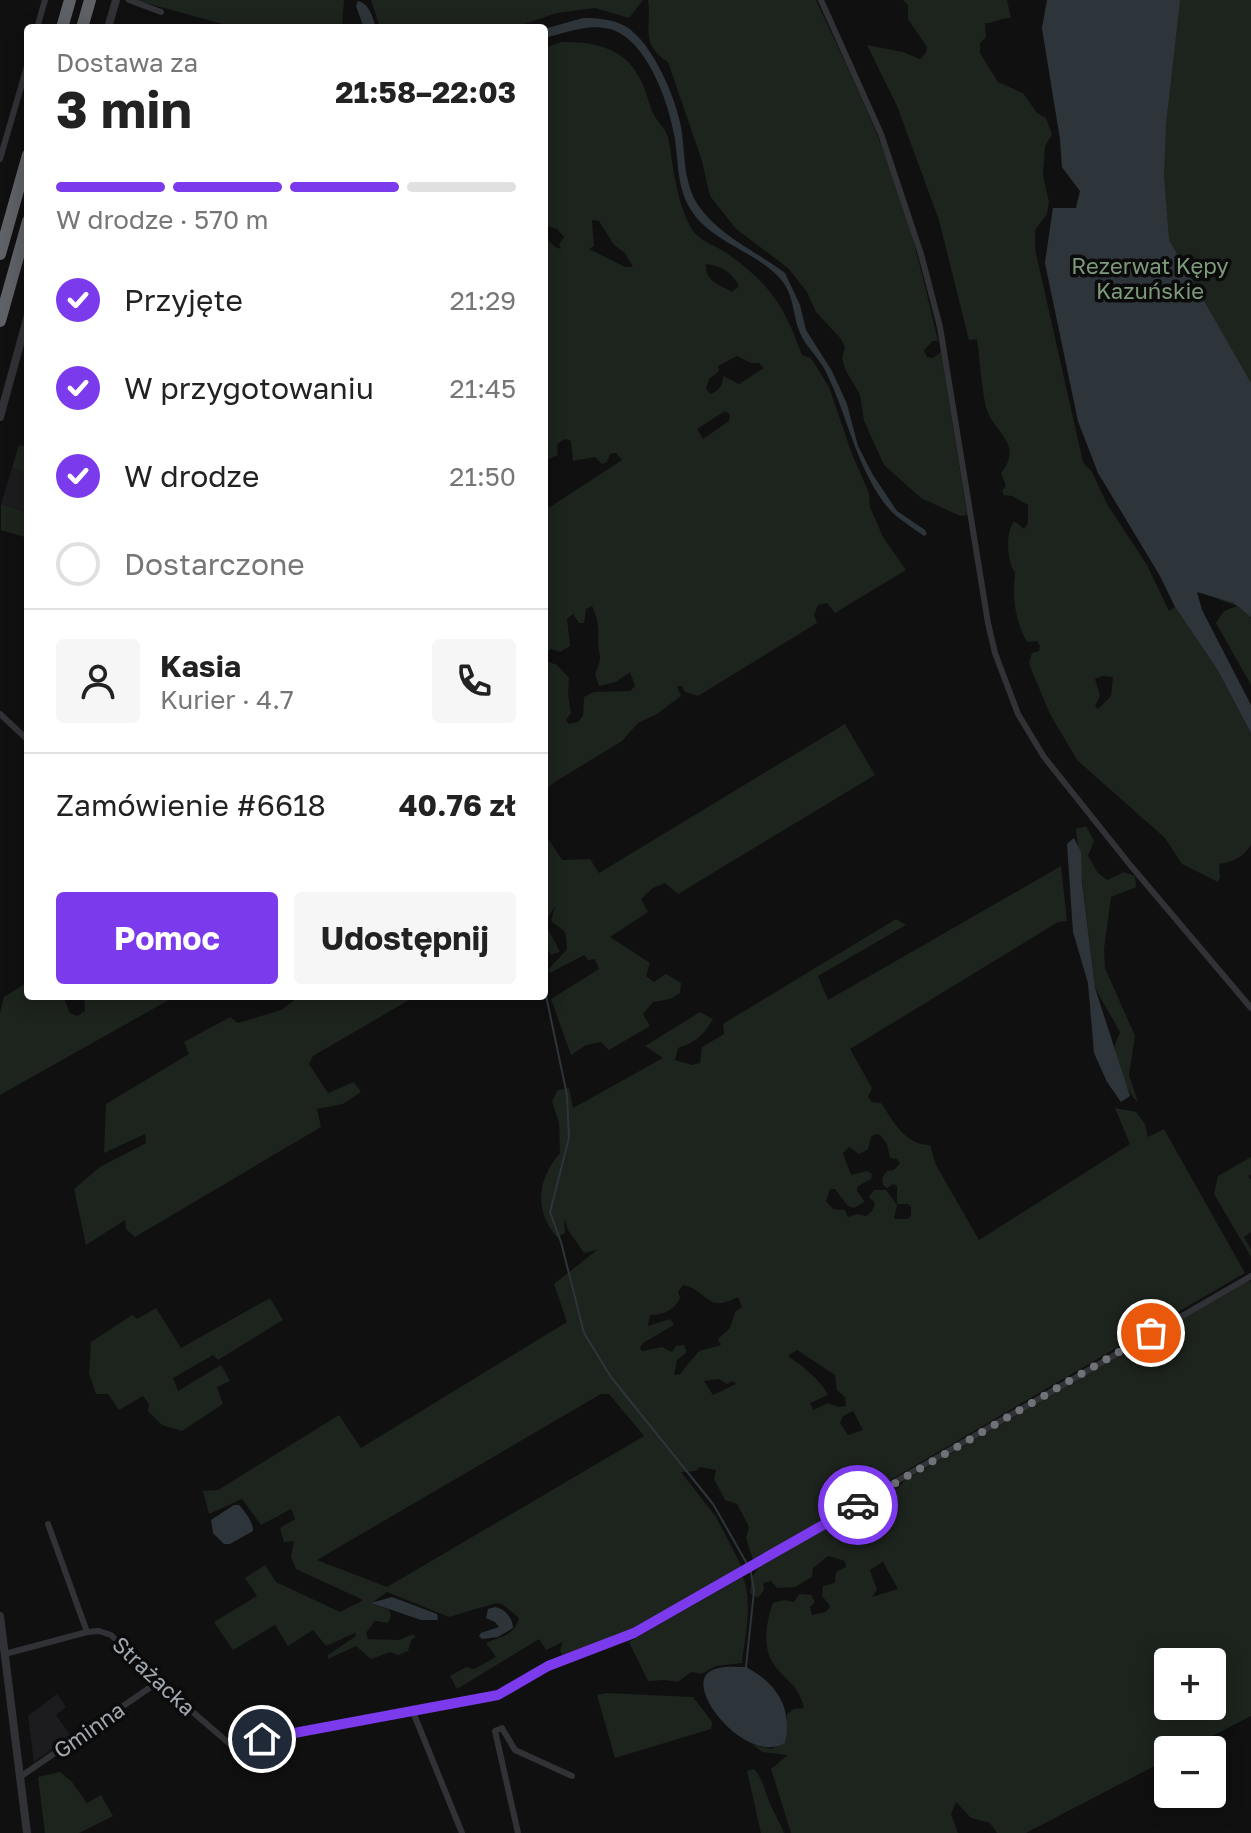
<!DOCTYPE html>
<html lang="pl">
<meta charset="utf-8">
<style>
body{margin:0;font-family:"Golos Text",sans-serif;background:#f6f6f6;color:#222;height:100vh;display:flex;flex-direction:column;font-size:30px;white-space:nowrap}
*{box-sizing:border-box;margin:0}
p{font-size:26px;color:#767676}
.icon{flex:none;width:44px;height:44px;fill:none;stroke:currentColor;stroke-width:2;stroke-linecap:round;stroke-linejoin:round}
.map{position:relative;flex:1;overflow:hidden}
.side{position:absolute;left:24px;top:24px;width:524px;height:976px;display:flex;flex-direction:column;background:#fff;border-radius:8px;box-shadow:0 4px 20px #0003}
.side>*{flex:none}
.fabs{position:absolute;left:1154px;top:1648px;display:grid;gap:16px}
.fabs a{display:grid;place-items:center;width:72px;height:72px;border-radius:8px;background:#fff;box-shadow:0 4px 20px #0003;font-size:40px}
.pin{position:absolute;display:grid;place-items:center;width:68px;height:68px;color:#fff;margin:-34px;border:4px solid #fff;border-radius:50%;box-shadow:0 2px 8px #0007}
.courier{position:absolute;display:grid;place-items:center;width:80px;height:80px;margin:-40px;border:6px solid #7c3aed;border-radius:50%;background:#fff;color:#222;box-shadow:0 2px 10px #0007}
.summary em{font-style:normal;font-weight:700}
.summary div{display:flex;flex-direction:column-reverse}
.summary{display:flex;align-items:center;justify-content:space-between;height:136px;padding:0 32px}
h1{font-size:52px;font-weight:700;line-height:60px}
.bar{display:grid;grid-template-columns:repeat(4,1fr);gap:12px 8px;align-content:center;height:96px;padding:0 32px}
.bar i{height:10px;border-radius:6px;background:#e0e0e0}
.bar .on{background:#7c3aed}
.bar p{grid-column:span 4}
.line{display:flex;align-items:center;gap:20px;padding:0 32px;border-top:2px solid #e0e0e0}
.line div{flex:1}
.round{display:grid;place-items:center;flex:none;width:84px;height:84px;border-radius:8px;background:#f6f6f6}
ol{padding:0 32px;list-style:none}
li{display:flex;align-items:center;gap:24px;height:88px}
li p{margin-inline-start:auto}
li .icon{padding:8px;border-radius:50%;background:#7c3aed;color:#fff;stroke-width:4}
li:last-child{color:#767676}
li i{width:44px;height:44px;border:4px solid #e0e0e0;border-radius:50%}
.action{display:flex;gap:16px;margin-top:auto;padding:16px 32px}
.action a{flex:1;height:92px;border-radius:8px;background:#7c3aed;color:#fff;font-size:32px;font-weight:700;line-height:92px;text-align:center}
.action a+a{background:#f6f6f6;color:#222}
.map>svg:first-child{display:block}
.built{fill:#1c1c1e}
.green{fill:#1d231d;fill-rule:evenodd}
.water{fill:#2d353a}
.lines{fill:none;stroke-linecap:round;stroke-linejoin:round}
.stream{stroke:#2d353a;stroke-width:2}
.minor{stroke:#313236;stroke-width:6}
.tertiary{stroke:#313236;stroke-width:8}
.motorway{stroke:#5e6166;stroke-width:12}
.done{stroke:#6f7378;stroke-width:8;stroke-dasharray:0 14.4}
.route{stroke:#7c3aed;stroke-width:10}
.labels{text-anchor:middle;stroke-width:7;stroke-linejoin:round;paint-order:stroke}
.park-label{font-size:22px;fill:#7d9a7b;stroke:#0b0b0c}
.street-label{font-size:22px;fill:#a2a8b0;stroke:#0b0b0c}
</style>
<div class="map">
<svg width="1251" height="1833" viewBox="0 0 1251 1833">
<rect width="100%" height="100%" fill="#101011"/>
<!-- built -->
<g class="built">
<polygon points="12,468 28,472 28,513 1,504"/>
<polygon points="57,1694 66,1707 56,1715 71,1736 34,1762 28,1716"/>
</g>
<!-- green -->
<g class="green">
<polygon points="135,0 344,0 342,28 237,28"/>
<polygon points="371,0 643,0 629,18 595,8 557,13 513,28 380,28"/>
<path d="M648,0h168c27,58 55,115 77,175 19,54 32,110 45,166h-5l-9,9 3,7 6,1 8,-6 26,163 -7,1 -39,-18 -37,-33 -20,-44 -4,-26 -15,-26 -3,-11 3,-11 -4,-8 -25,-27 -9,-20 -19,-24 -52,-39 -26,-33 -8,-35 -34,-99c-29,-19 -16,-35 -20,-62z"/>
<path d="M903,0h104l4,18c-9,-1 -15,5 -26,5l1,14 -6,6v10l18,29 25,11 14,20 9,5 6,16 -7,13 -2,28 6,27 -2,12 -12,16v19l48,213 9,10 15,32 40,61 22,46 6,-4 42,62 34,64v112c-8,12 -17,17 -32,19l1,13 -2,5 -36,-18 -17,-26 -88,-78 -27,-46 -19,-45 -2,-7 3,-9 7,-2 1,-5 -3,-5 -10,1c-12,-21 -15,-45 -12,-69 -8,-12 -10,-39 -1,-52l10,8 4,-6v-18l-16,-9 -8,-1 -2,-4 4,-5 -5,-13c24,-30 -9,-41 -15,-66 -5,-22 -6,-46 -9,-68l-8,1 -30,-120 -42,-114 -30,-61 36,7 17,7 6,-6 1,-6 -19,-28v-14zM1102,676l11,1 -2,19 -13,13 -3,-3 5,-10 -5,-17z"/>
<polygon points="1047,0 1251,0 1251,685 1216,623 1224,611 1237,606 1197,591 1098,473 1078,421 1045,263 1053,208 1076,208 1080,191 1062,167 1060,139 1042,28"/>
<path d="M561,42c31,0 62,4 78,35 6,10 9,23 13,34 4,10 13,16 16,26 6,31 8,66 25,94 8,11 24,15 35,23 43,31 56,52 74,101l9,3 18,29 23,67 17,39 1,14 13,30 23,33 -71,43 -8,-10 -9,2 -4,10 3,8 -119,73 -13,-4 -3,-6h-5l4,10 -24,18 -19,9 -16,18 -67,41 -11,9v-286l6,2 72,-47 -6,-7 -6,1 -3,8 -5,2 -7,-7 -22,4 -2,-20 -6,-2 -8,5 1,11 -14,6v-16l3,-6 -3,-4v-387zM592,220l7,1 15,24 11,8 8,14h-8l-36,-18 5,-3zM546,226l11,3 7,8 -5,7 2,5 -6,-2 -10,-11zM706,264c15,2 26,8 33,22l-7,6c-13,-8 -27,-10 -26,-28zM737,356l14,7h8l5,5 -25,16 -16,-8c0,10 -4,15 -13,18l-4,-6 3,-9 10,-8 -1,-5zM725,411l5,4 -1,6 -26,18 -6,-10zM592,606c6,13 7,20 6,34 0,17 6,14 -3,34l4,12 17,-4 14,-10 5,14 -5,5 -36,1 -10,5 -1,19 -5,6 -9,2 -3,-4 5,-7 -3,-18 1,-17 -12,-13 -13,-5 1,-7 6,-4 9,3 10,-6 -3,-27 6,-5 6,9h5l2,-14z"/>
<polygon points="19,445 28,447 28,472 12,468"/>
<polygon points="1,504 28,513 28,538 1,530"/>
<polygon points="845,724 875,775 678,894 665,883 653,888 641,899 648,912 610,937 650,963 646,976 654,982 666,974 681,983 680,993 670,999 653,1002 643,1014 650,1026 609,1050 601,1042 586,1045 571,1055 551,999 599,969 595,959 588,960 584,955 550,973 548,970 567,949 565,932 551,921 555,906 545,923 560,952 551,955 544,944 544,832 562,860 590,859 599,873"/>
<path d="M1086,826l8,15 -6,15 10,17 9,7 17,-8 11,4 1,11 -25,10 -7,52 1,19 30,68 -6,39 9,27c-11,-8 -24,-43 -23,-57 1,-5 4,-9 5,-13l-25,-44 -19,-159z"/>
<path d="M1061,866l6,55 -9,1 -208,127 22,39 -4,9 4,5 9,1c13,19 24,42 49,42l6,20 43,75 151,-96 -15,-36 21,4 9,12 3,13 16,-8 81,144 -492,287 -7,-22 3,-11 -12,-23 -12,-4 -11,-21 2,-9 -16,-3 -4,4 -15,1 35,45 26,50 -50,31 -69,37 -61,20 -2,-5 3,-8 -17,8 -7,-11 -82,50 -7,-13 16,-9 8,2 22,-12 -10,-14c15,-7 28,-7 33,-25l-17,-14 -6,-1 -47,14 -62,-25 -15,11 17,7 2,6 -3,7 -13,-2 -9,12 2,6 31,1 14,-6 3,3 -5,3 -3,11 -10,4 -8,-3 -19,7 -15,-13 -28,13v-4l28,-19 -1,-3 -29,13 -13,-16 -25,16 -13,-21 -42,25 -19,-28 43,-26 -12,-18 20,-13 11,17 64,30 23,-12 -67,-31 -5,-12 3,-16 -10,1 -4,-14 15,-9 -4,-10 -30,16 -19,-26 -33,15 -6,-23 15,-1 121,-75 22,33 206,-126 -13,-38 43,-34 -13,3 -16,-23 -4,-12 1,15 -8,4c-24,-28 -19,-58 3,-84l-1,-30 -7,-22 6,-11 11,-2 4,20 90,-50 -18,-12 55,-34 13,7c-9,16 -17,23 -35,29l-3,12 17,5 8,-2 2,-16 22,-13 -1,-10 173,-105 10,6 -88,51 10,24zM875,1134l5,1 7,9 3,14 7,1 3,4 -6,7 -7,1 -5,7 1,7 4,3 6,-4 4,2v18h11l3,3v9l-4,3h-13l3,-14 -11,-15h-12l-5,7 6,6 -3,8 -6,5 -9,-2 -9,3 -3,-7 -12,-1 -7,-8 4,-12h5l13,17 6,2 11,-6 -8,-11 1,-5 13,-7 1,-5 -5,-3 -16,4 -8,-22 6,-6 10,7 9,-5 3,-12zM683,1285c25,5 23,29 55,12l4,10 -7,5 -5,16 -12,11 3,6 -22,6 -19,23 -6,1 3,-15 10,-8 -3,-7 -8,1 -4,6 -10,-5 -20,4 -2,-3 3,-5 31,-18 -4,-6 -22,7 2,-11c14,0 24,-5 30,-17l-2,-6zM797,1350l38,25 2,15 8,7 1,9 -7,1 -11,-4 -15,7 -3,-7 18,-8c-8,-16 -26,-29 -40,-39zM719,1379l8,5 6,-3 3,3 -23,11 -9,-14zM601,1394h8l35,42 -257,151 -70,-27zM853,1411l10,19 -15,5 -8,-12 3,-7z"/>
<polygon points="28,982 28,996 63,996 70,1013 77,1016 85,1011 84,996 176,996 0,1095 0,1013 4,997"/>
<polygon points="295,996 416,996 313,1056 309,1064 328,1093 354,1082 361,1092 343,1104 317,1109 321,1127 135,1237 126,1229 125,1220 86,1245 74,1189 100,1167 146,1143 145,1134 104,1153 106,1104 189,1054 184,1042 230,1017 238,1023 281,1010 296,999"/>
<polygon points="1251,1157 1251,1174 1248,1176 1251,1180 1251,1232 1244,1237 1251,1249 1251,1257 1214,1194 1218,1176"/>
<path d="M1248,1280l3,2v434l-66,34h-17v9l-142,74h-29l-7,-10 -19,-5 -15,-16 -5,12 7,19h-167l-20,-64 17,-14 -26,-3 -10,-8 19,5 14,-6 2,-29 7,-5 10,-1c-6,-21 -11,-22 -25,-37 -18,-18 -14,-46 -6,-68l11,-3 10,2 5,-8 12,1 4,7 -5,5 2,8 14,-3 4,-6 -8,-10 1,-10 12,-3 1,-11 10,-5 -1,-6 -17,-5 -15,12 -1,9 -17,10 -18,1 -6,-7 -8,2 1,7 -6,8 -8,-5 2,-16 7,-10 118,-70c10,0 22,-8 27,-16zM883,1562l15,27 -26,8 5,-7 -7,-20zM1168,1662h44v44h-44z"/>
<polygon points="270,1298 283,1320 218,1360 213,1355 173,1378 178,1391 221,1365 230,1381 217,1387 223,1404 182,1431 162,1425 148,1411 149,1404 143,1396 119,1410 108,1394 96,1394 89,1373 91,1342 132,1315 137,1319 156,1308 181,1348"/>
<path d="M743,1577c10,27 2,59 -1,86l-26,3 -14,8 -11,-2 -13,10 -14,-2 -16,1 -19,-39z"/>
<polygon points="606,1693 693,1697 712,1722 711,1729 615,1758 597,1695"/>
<path d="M754,1769c9,11 10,19 15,32 4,11 11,21 15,32h-23l-14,-62z"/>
<polygon points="60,1772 72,1782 87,1803 101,1795 113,1816 79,1833 45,1833 38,1777"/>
</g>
<!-- water -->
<g class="water">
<polygon points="1047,0 1180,0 1166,124 1164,176 1169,240 1251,383 1251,617 1234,603 1197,592 1202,610 1251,705 1251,733 1217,669 1175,607 1160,576 1098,473 1078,421 1045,263 1053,208 1076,208 1080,191 1062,167 1060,139 1042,28"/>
<path d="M358,1c12,3 15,17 18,27h-12l-8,-22z"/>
<path d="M583,18c15,0 29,1 42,8 28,16 53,76 57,107 3,24 2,51 16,72 20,30 59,47 87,68l15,32 6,25 26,41 15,33 11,42 15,29 24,36 28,19 2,4 -3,2c-11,-8 -24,-16 -34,-26 -33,-38 -42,-94 -64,-138 -6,-13 -17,-22 -24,-35 -9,-16 -7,-36 -17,-52 -21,-32 -72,-40 -94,-75 -15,-24 -12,-49 -17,-76 -6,-34 -28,-95 -64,-105 -22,-6 -45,4 -66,9v-9z"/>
<polygon points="1074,838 1081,852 1082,882 1095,988 1130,1096 1121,1102 1107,1082 1094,1053 1088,983 1073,932 1067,844"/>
<path d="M234,1505h5c6,7 14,16 14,26l-23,13h-6l-11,-11 -2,-13z"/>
<polygon points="392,1597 437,1614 438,1620 421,1620 371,1603"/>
<path d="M495,1607c9,1 18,11 18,21l-15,9 -16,2 -3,-3 2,-3 18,-6 -4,-5 -9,-4 2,-9z"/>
<path d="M746,1667c30,16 47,40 39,76 -37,23 -101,-53 -76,-71 10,-7 26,-5 37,-5z"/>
</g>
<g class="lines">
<!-- stream -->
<polyline class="stream" points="544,986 567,1095 569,1138 550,1212 561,1242 584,1333 611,1377 713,1504 746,1562 751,1573 754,1591 746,1667"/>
<!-- minor -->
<g class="minor">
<polyline points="129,0 161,12"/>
<polyline points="821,0 881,134 921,254 940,327 988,623 995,653 1018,714 1044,757 1131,866 1251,1008"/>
<polyline points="37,28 45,0"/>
<polyline points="0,159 28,63"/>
<polyline points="0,714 28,740"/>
<polyline points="48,1524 87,1632"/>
<polyline points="5,1654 87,1632 99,1631 111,1635 158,1682 231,1745 498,1695 548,1666 634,1633 1251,1276"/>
<polyline points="413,1712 462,1833"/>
<polyline points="20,1777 158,1682"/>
<polyline points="518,1833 495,1731 502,1728 515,1750 572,1776"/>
</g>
<!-- tertiary -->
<g class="tertiary">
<polyline points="108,28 116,0"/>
<polyline points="0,417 28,315"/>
<polyline points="0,1616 27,1833"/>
</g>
<!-- motorway -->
<g class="motorway">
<polyline points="62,28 70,0"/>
<polyline points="82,28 90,0"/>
<polyline points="0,254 28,155"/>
<polyline points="0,321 28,221"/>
</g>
</g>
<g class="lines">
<!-- done -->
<polyline class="done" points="858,1505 1151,1333"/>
<!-- route -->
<polyline class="route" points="262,1739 498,1695 548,1666 634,1633 858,1505"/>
</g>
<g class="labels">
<!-- park labels -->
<g class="park-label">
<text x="1150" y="274">Rezerwat Kępy<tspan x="1150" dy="25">Kazuńskie</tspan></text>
</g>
<!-- street labels -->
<g class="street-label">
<text transform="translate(154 1676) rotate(43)" y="8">Strażacka</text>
<text transform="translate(89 1730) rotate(-35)" y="8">Gminna</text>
</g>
</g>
</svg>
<div class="fabs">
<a>+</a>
<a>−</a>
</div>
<div class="pin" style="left:1151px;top:1333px;background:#ea580c"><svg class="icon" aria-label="bag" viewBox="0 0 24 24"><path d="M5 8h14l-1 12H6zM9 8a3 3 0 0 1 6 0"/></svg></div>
<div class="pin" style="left:262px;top:1739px;background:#1f2937"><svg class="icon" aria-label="home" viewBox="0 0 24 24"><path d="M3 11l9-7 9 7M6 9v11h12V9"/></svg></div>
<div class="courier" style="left:858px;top:1505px"><svg class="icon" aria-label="car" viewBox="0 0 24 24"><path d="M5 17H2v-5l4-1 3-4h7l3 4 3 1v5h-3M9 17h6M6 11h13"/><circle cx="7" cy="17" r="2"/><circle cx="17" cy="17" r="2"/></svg></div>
<section class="side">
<div class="summary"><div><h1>3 min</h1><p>Dostawa za</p></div><em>21:58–22:03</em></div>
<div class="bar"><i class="on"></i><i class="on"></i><i class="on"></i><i></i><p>W drodze · 570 m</p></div>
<ol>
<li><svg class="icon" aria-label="check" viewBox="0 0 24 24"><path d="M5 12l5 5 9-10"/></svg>Przyjęte<p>21:29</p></li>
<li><svg class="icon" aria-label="check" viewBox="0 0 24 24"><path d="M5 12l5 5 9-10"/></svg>W przygotowaniu<p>21:45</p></li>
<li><svg class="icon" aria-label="check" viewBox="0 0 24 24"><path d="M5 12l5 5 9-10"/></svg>W drodze<p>21:50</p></li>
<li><i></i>Dostarczone</li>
</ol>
<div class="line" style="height:144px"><a class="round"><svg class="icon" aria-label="person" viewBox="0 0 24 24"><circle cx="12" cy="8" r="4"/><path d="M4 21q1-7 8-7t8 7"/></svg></a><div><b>Kasia</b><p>Kurier · 4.7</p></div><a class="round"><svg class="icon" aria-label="phone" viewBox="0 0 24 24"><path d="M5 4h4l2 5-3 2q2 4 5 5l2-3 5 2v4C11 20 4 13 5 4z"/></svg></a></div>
<div class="line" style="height:104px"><div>Zamówienie #6618</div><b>40.76 zł</b></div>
<div class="action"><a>Pomoc</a><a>Udostępnij</a></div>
</section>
</div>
